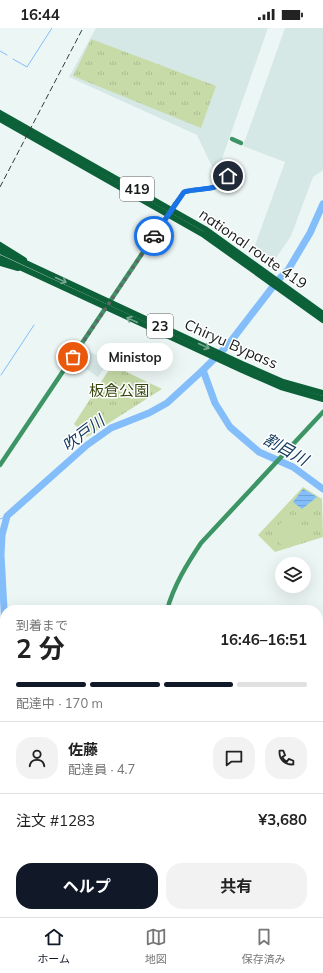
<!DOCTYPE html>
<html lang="ja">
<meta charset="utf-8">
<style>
body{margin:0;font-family:Mulish,"Noto Sans JP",sans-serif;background:#f2f2f2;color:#222;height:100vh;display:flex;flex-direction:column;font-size:15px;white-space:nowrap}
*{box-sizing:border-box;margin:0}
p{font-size:13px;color:#767676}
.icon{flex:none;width:22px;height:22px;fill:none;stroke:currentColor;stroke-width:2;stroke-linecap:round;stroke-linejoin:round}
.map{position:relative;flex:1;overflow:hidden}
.sheet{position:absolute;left:0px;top:577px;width:323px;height:312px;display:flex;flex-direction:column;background:#fff;border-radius:16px 16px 0 0;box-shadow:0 4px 16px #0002}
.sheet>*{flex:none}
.fabs{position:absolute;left:275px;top:529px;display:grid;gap:8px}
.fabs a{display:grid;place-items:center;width:36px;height:36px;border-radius:50%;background:#fff;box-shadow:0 4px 16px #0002;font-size:20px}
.pin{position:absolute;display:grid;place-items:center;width:34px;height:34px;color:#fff;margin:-17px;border:2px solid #fff;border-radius:50%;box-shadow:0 1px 4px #0007}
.courier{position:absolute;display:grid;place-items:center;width:40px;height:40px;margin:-20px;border:3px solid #1a73e8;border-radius:50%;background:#fff;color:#222;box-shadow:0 1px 5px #0007}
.bubble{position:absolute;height:28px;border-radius:14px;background:#fff;box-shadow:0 4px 16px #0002;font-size:13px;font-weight:700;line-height:28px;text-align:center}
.summary em{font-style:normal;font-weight:700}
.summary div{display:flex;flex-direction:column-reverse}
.summary{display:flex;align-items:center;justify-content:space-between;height:68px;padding:0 16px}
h1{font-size:26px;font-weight:700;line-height:30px}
.bar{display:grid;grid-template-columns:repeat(4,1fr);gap:6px 4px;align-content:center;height:48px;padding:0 16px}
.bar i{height:5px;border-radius:3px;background:#e0e0e0}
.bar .active{background:#111827}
.bar p{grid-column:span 4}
.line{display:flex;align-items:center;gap:10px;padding:0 16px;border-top:1px solid #e0e0e0}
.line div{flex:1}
.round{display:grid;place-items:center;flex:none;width:42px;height:42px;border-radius:16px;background:#f2f2f2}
.button{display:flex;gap:8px;margin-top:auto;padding:8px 16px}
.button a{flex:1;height:46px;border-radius:16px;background:#111827;color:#fff;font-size:16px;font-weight:700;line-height:46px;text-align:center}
.button a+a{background:#f2f2f2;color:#222}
.status{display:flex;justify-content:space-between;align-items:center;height:28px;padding:0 20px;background:#fff;direction:ltr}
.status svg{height:11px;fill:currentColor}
.tabs{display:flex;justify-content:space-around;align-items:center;height:56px;border-top:1px solid #e0e0e0;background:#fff;font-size:11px;color:#767676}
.tabs a{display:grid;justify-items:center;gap:2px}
.tabs .active{color:#111827}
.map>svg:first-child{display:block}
.built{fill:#d6e8e6}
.park{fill:url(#park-tufts)}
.pitch{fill:#c7dba8}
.water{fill:url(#water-rules)}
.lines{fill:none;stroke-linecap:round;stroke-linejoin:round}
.stream{stroke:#83bdfa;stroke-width:1}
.river{stroke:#83bdfa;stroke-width:7}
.secondary{stroke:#3d9565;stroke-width:4.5}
.highway{stroke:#0c6139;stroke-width:6}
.rail{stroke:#353a39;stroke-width:1;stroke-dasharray:6 3;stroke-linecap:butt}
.secondary-bridge{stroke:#3d9565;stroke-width:4.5}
.highway-bridge{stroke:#0c6139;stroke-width:6}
.oneway{stroke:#79a892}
.done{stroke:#626867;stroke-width:4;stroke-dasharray:0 7.2}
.route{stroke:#1a73e8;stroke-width:5}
.labels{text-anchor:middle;stroke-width:3;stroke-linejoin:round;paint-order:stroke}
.shield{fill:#fff;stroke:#5d5f5f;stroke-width:1}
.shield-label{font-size:14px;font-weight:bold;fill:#171b1a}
.street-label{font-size:15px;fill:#171b1a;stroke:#fff}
.park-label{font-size:15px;fill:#36460e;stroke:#fff}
.water-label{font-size:16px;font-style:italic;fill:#0d365c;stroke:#fff}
</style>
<div class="status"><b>16:44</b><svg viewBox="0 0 49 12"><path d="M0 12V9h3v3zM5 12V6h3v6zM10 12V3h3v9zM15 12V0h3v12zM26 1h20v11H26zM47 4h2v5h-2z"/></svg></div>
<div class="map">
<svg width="323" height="889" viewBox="0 0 323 889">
<defs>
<pattern id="park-tufts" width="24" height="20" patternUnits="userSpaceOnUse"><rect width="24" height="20" fill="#c7dba8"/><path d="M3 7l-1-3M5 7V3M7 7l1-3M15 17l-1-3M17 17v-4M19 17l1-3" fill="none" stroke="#aabb90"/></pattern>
<pattern id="water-rules" width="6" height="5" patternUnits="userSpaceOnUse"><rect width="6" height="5" fill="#83bdfa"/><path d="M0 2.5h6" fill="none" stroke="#70a2d6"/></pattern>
</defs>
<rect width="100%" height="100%" fill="#ecf6f5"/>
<!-- built -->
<g class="built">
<polygon points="96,0 268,0 217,145 215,145 197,107 69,49"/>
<polygon points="285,0 323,0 323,142 313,149 291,208 274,233 254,220 285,134 243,118"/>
<polygon points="83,321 108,332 108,334 98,349 76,334 75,332"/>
<polygon points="323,768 323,840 320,828 319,803"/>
</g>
<!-- park -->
<g class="park">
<polygon points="91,11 216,58 201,100 73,48"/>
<polygon points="112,337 162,361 87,409 74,396"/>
<polygon points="303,459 322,471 323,509 275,524 258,507"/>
</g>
<!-- pitch -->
<path class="pitch" d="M288,486l16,16v6l-15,12c-21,-6 -11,-24 -1,-34z"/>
<!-- water -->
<polygon class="water" points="303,461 317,469 302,481 293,474"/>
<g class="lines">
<!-- stream -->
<g class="stream">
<polyline points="0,23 7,27"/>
<polyline points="13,31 27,39 52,0"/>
<polyline points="1,347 34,297"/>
<polyline points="0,491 7,488"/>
</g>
<!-- river -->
<g class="river">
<polyline points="203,342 215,375 230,399 259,424 293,439 323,461"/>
<polyline points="5,599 1,527 2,507 7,488 87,417 111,400 149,385 167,375 203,342 228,317 278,252 288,242 310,205 323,176"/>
<polyline points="0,624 5,603"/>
<polyline points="318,764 323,734"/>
<polyline points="318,848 323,864"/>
</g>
<!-- secondary -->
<g class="secondary">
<polyline points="232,111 241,115"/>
<path d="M175,176l9,-12c16,-5 35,1 44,-16"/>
<polyline points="0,437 164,193"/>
<path d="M167,582c7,-25 20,-46 34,-67l122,-131"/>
<polyline points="0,636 5,636"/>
<polyline points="318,736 323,737"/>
<polyline points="0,802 5,802"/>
<polyline points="208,884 208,889"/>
</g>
<!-- highway -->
<g class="highway">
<polyline points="0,85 205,201 323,286"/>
<polyline points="0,91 204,207 323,292"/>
<polyline points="0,217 24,232"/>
<polyline points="0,235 18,240"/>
</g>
<!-- rail -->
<g class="rail">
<polyline points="0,159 83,0"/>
<polyline points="318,628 323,623"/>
<polyline points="0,889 6,884"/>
</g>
<!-- secondary-bridge -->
<polyline class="secondary-bridge" points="164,193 175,176"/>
<!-- highway-bridge -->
<g class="highway-bridge">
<polyline points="0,223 242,336 283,354 323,365"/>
<polyline points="0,230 242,342 281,359 323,371"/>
</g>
</g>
<!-- one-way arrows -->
<defs><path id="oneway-shaft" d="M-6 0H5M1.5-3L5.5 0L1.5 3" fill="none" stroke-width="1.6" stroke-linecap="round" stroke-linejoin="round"/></defs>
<g class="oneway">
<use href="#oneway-shaft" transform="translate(61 252) rotate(25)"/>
<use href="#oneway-shaft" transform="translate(132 292) rotate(-155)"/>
<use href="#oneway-shaft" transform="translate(204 318) rotate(25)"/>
</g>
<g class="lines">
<!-- done -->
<polyline class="done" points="73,329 154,208"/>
<!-- route -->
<path class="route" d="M154,208l30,-44c15,-5 35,1 44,-16"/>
</g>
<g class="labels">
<!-- shield labels -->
<g class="shield">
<rect x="120" y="149" width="34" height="24" rx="3"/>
<rect x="147" y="286" width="26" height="24" rx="3"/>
</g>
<g class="shield-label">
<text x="137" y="166">419</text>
<text x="160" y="303">23</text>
</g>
<!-- street labels -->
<g class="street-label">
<text transform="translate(253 221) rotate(35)" y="5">national route 419</text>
<text transform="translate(231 316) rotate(24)" y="5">Chiryu Bypass</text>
</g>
<!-- park labels -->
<g class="park-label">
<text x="119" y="368">板倉公園</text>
</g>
<!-- water labels -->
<g class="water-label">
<text transform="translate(83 405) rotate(-37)" y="6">吹戸川</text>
<text transform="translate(286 421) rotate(29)" y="6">割目川</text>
</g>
</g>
</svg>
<div class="fabs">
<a><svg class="icon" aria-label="layers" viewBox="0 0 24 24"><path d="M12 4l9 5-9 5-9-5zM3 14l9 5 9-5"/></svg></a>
</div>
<div class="pin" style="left:73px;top:329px;background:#ea580c"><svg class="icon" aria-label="bag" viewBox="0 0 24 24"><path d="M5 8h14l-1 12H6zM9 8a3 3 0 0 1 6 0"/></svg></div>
<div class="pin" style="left:228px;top:148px;background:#1f2937"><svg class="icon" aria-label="home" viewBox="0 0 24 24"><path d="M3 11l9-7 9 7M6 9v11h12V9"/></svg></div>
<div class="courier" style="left:154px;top:208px"><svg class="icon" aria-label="car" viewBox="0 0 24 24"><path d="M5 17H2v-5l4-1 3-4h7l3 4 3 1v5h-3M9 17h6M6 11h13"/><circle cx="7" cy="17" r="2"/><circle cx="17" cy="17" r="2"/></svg></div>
<div class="bubble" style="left:97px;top:315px;width:76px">Ministop</div>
<section class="sheet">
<div class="summary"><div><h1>2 分</h1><p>到着まで</p></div><em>16:46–16:51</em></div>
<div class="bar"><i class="active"></i><i class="active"></i><i class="active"></i><i></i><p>配達中 · 170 m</p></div>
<div class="line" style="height:72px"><a class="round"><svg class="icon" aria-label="person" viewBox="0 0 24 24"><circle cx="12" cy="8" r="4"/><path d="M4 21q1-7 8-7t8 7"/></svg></a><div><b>佐藤</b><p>配達員 · 4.7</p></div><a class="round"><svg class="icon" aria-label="chat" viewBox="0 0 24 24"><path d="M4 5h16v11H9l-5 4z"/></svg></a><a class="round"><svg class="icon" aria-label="phone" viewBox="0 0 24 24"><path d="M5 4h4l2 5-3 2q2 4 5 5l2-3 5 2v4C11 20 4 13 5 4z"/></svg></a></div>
<div class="line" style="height:52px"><div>注文 #1283</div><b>¥3,680</b></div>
<div class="button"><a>ヘルプ</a><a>共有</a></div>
</section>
</div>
<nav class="tabs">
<a class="active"><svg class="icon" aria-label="home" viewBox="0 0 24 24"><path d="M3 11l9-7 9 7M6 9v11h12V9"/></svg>ホーム</a>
<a><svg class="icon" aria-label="map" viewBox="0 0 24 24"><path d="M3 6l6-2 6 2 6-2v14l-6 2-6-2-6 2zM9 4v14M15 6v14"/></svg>地図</a>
<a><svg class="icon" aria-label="saved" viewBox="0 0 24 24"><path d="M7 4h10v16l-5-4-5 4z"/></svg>保存済み</a>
</nav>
